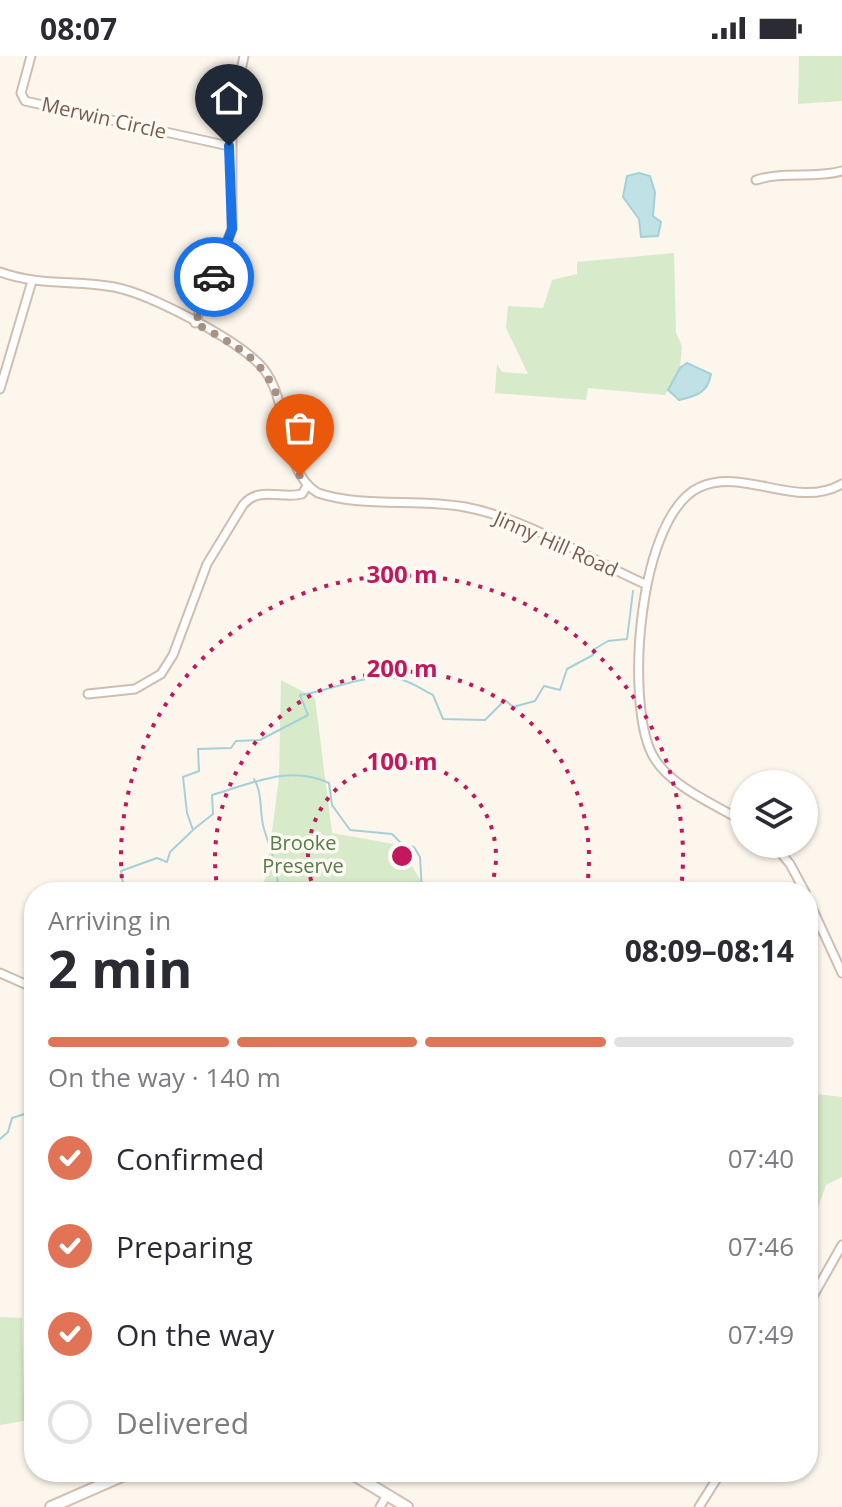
<!DOCTYPE html>
<meta charset="utf-8">
<style>
body{margin:0;font-family:"Open Sans",sans-serif;background:#f7f7f7;color:#2b2b33;height:100vh;display:flex;flex-direction:column;font-size:30px;white-space:nowrap}
*{box-sizing:border-box;margin:0}
p{font-size:26px;color:#7c7c81}
.icon{flex:none;width:44px;height:44px;fill:none;stroke:currentColor;stroke-width:2;stroke-linecap:round;stroke-linejoin:round}
.map{position:relative;flex:1;overflow:hidden}
.details{position:absolute;left:24px;top:826px;width:794px;height:600px;display:flex;flex-direction:column;background:#fff;border-radius:32px;box-shadow:0 2px 6px #0004}
.details>*{flex:none}
.tools{position:absolute;left:730px;top:714px;display:grid;gap:16px}
.tools a{display:grid;place-items:center;width:88px;height:88px;border-radius:50%;background:#fff;box-shadow:0 2px 6px #0004;font-size:40px}
.pin{position:absolute;display:grid;place-items:center;width:68px;height:68px;color:#fff;margin:-82px -34px;border-radius:50% 50% 50% 0;rotate:-45deg;box-shadow:0 0 8px #0007}
.pin .icon{rotate:45deg}
.courier{position:absolute;display:grid;place-items:center;width:80px;height:80px;margin:-40px;border:6px solid #1a73e8;border-radius:50%;background:#fff;color:#222;box-shadow:0 2px 10px #0007}
.overview em{font-style:normal;font-weight:700}
.overview div{display:flex;flex-direction:column-reverse}
.overview{display:flex;align-items:center;justify-content:space-between;height:136px;padding:0 24px}
h1{font-size:52px;font-weight:700;line-height:60px}
.bar{display:grid;grid-template-columns:repeat(4,1fr);gap:12px 8px;align-content:center;height:96px;padding:0 24px}
.bar i{height:10px;border-radius:6px;background:#e1e1e2}
.bar .selected{background:#e17456}
.bar p{grid-column:span 4}
ol{padding:0 24px;list-style:none}
li{display:flex;align-items:center;gap:24px;height:88px}
li p{margin-inline-start:auto}
li .icon{padding:8px;border-radius:50%;background:#e17456;color:#fff;stroke-width:4}
li:last-child{color:#7c7c81}
li i{width:44px;height:44px;border:4px solid #e1e1e2;border-radius:50%}
.status{display:flex;justify-content:space-between;align-items:center;height:56px;padding:0 40px;background:#fff;direction:ltr}
.status svg{height:22px;fill:currentColor}
.map>svg:first-child{display:block}
.green{fill:#d7eaca}
.water{fill:#c0e1e6;stroke:#a6d0d8;stroke-width:2}
.lines{fill:none;stroke-linecap:round;stroke-linejoin:round}
.stream{stroke:#a6d0d8;stroke-width:2}
.street-casing{stroke:#cfbeb0;stroke-width:11}
.secondary-casing{stroke:#d4c0b1;stroke-width:14}
.street{stroke:#fff;stroke-width:7}
.secondary{stroke:#fff;stroke-width:10}
.done{stroke:#a69385;stroke-width:8;stroke-dasharray:0 14.4}
.route{stroke:#1a73e8;stroke-width:10}
.ring{fill:none;stroke:#c2185b;stroke-width:4;stroke-dasharray:4 8}
.labels{text-anchor:middle;stroke-width:7;stroke-linejoin:round;paint-order:stroke}
.street-label{font-size:20px;fill:#785d4e;stroke:#fefaf3}
.park-label{font-size:20px;fill:#567d46;stroke:#fefaf3}
.centre{fill:#c2185b;stroke:#fefaf3;stroke-width:4}
.ring-label{font-size:24px;text-anchor:middle;font-weight:bold;fill:#c2185b;stroke:#fefaf3;stroke-width:7;stroke-linejoin:round;paint-order:stroke}
</style>
<div class="status"><b>08:07</b><svg viewBox="0 0 49 12"><path d="M0 12V9h3v3zM5 12V6h3v6zM10 12V3h3v9zM15 12V0h3v12zM26 1h20v11H26zM47 4h2v5h-2z"/></svg></div>
<div class="map">
<svg width="842" height="1451" viewBox="0 0 842 1451">
<rect width="100%" height="100%" fill="#fcf6ec"/>
<!-- green -->
<g class="green">
<polygon points="799,0 842,0 842,45 798,48"/>
<polygon points="674,197 676,277 682,290 680,312 665,339 588,332 586,344 495,337 497,308 502,316 528,318 506,272 508,250 543,252 552,224 577,218 577,206"/>
<polygon points="281,624 315,642 332,777 399,789 428,836 259,836 266,821 279,722"/>
<polygon points="808,1037 842,1041 842,1121 826,1129 815,1160 808,1157"/>
<polygon points="0,1261 22,1262 24,1344 34,1345 34,1363 0,1369"/>
</g>
<!-- water -->
<g class="water">
<polygon points="639,117 650,120 655,136 653,160 661,166 658,180 641,181 639,163 623,141 627,120"/>
<path d="M687,307l24,11c-3,19 -15,22 -32,26l-11,-10 12,-22z"/>
</g>
<g class="lines">
<!-- stream -->
<g class="stream">
<path d="M254,723c9,14 5,33 10,50 6,19 13,35 14,56"/>
<path d="M194,773l19,-15 -1,-19c39,-11 77,-31 117,-12l3,22 18,25 42,4 11,11 11,2 6,10 2,35"/>
<path d="M111,836l13,-2 -3,-19 36,-13 10,4 3,-10 23,-22 -6,-17 -4,-36 16,-6 -1,-22 33,-1 5,-7 24,-1 48,-25 -8,-20c32,-4 65,-23 99,-16 11,2 24,11 34,16l10,24 42,1 20,-20 8,7 22,-6 9,-15 16,4 7,-21 26,-14v-5l15,-9 19,-2 6,-48"/>
<polyline points="0,1083 8,1076 12,1062 34,1055"/>
</g>
<defs>
<g id="street">
<polyline points="31,0 21,37 25,45 229,90"/>
<path d="M756,124c27,-9 56,-1 86,-9"/>
<path d="M0,216c38,14 75,8 114,15 36,7 125,53 149,81 28,34 17,103 55,125 45,15 99,5 147,14 64,12 121,51 180,77"/>
<polyline points="195,267 232,173 232,57 244,0"/>
<polyline points="0,333 32,225"/>
<path d="M88,638l47,-5 26,-15 12,-19 34,-91 36,-59c15,-19 38,-6 59,-11l5,-8"/>
<path d="M744,766c-29,-18 -76,-36 -92,-68 -27,-53 -14,-239 48,-267 45,-20 96,23 142,-3"/>
<polyline points="773,788 790,808 805,836"/>
<polyline points="808,843 842,917"/>
<polyline points="0,917 34,932"/>
<polyline points="808,1249 842,1189"/>
<polyline points="380,1451 387,1439"/>
<polyline points="699,1451 721,1416"/>
</g>
<g id="secondary">
<polyline points="349,1416 407,1451"/>
<polyline points="51,1451 131,1416"/>
</g>
</defs>
<!-- street casing -->
<use href="#street" class="street-casing"/>
<!-- secondary casing -->
<use href="#secondary" class="secondary-casing"/>
<!-- street -->
<use href="#street" class="street"/>
<!-- secondary -->
<use href="#secondary" class="secondary"/>
</g>
<g class="lines">
<!-- done -->
<path class="done" d="M214,221l-19,46c45,25 75,38 88,92 5,21 9,42 17,61"/>
<!-- route -->
<polyline class="route" points="214,221 232,173 229,90"/>
</g>
<!-- distance rings -->
<g class="ring">
<path d="M315 836A94 94 0 1 1 489 836"/>
<path d="M218 836A187 187 0 1 1 586 836"/>
<path d="M123 834A281 281 0 1 1 681 834"/>
</g>
<g class="labels">
<!-- street labels -->
<g class="street-label">
<text transform="translate(104 62) rotate(13)" y="7">Merwin Circle</text>
<text transform="translate(556 488) rotate(24)" y="7">Jinny Hill Road</text>
</g>
<!-- park labels -->
<g class="park-label">
<text x="303" y="794">Brooke<tspan x="303" dy="23">Preserve</tspan></text>
</g>
</g>
<circle cx="402" cy="800" r="12" class="centre"/>
<g class="ring-label">
<text x="402" y="527">300 m</text>
<text x="402" y="621">200 m</text>
<text x="402" y="714">100 m</text>
</g>
</svg>
<div class="tools">
<a><svg class="icon" aria-label="layers" viewBox="0 0 24 24"><path d="M12 4l9 5-9 5-9-5zM3 14l9 5 9-5"/></svg></a>
</div>
<div class="pin" style="left:300px;top:420px;background:#ea580c"><svg class="icon" aria-label="bag" viewBox="0 0 24 24"><path d="M5 8h14l-1 12H6zM9 8a3 3 0 0 1 6 0"/></svg></div>
<div class="pin" style="left:229px;top:90px;background:#1f2937"><svg class="icon" aria-label="home" viewBox="0 0 24 24"><path d="M3 11l9-7 9 7M6 9v11h12V9"/></svg></div>
<div class="courier" style="left:214px;top:221px"><svg class="icon" aria-label="car" viewBox="0 0 24 24"><path d="M5 17H2v-5l4-1 3-4h7l3 4 3 1v5h-3M9 17h6M6 11h13"/><circle cx="7" cy="17" r="2"/><circle cx="17" cy="17" r="2"/></svg></div>
<section class="details">
<div class="overview"><div><h1>2 min</h1><p>Arriving in</p></div><em>08:09–08:14</em></div>
<div class="bar"><i class="selected"></i><i class="selected"></i><i class="selected"></i><i></i><p>On the way · 140 m</p></div>
<ol>
<li><svg class="icon" aria-label="check" viewBox="0 0 24 24"><path d="M5 12l5 5 9-10"/></svg>Confirmed<p>07:40</p></li>
<li><svg class="icon" aria-label="check" viewBox="0 0 24 24"><path d="M5 12l5 5 9-10"/></svg>Preparing<p>07:46</p></li>
<li><svg class="icon" aria-label="check" viewBox="0 0 24 24"><path d="M5 12l5 5 9-10"/></svg>On the way<p>07:49</p></li>
<li><i></i>Delivered</li>
</ol>
</section>
</div>
